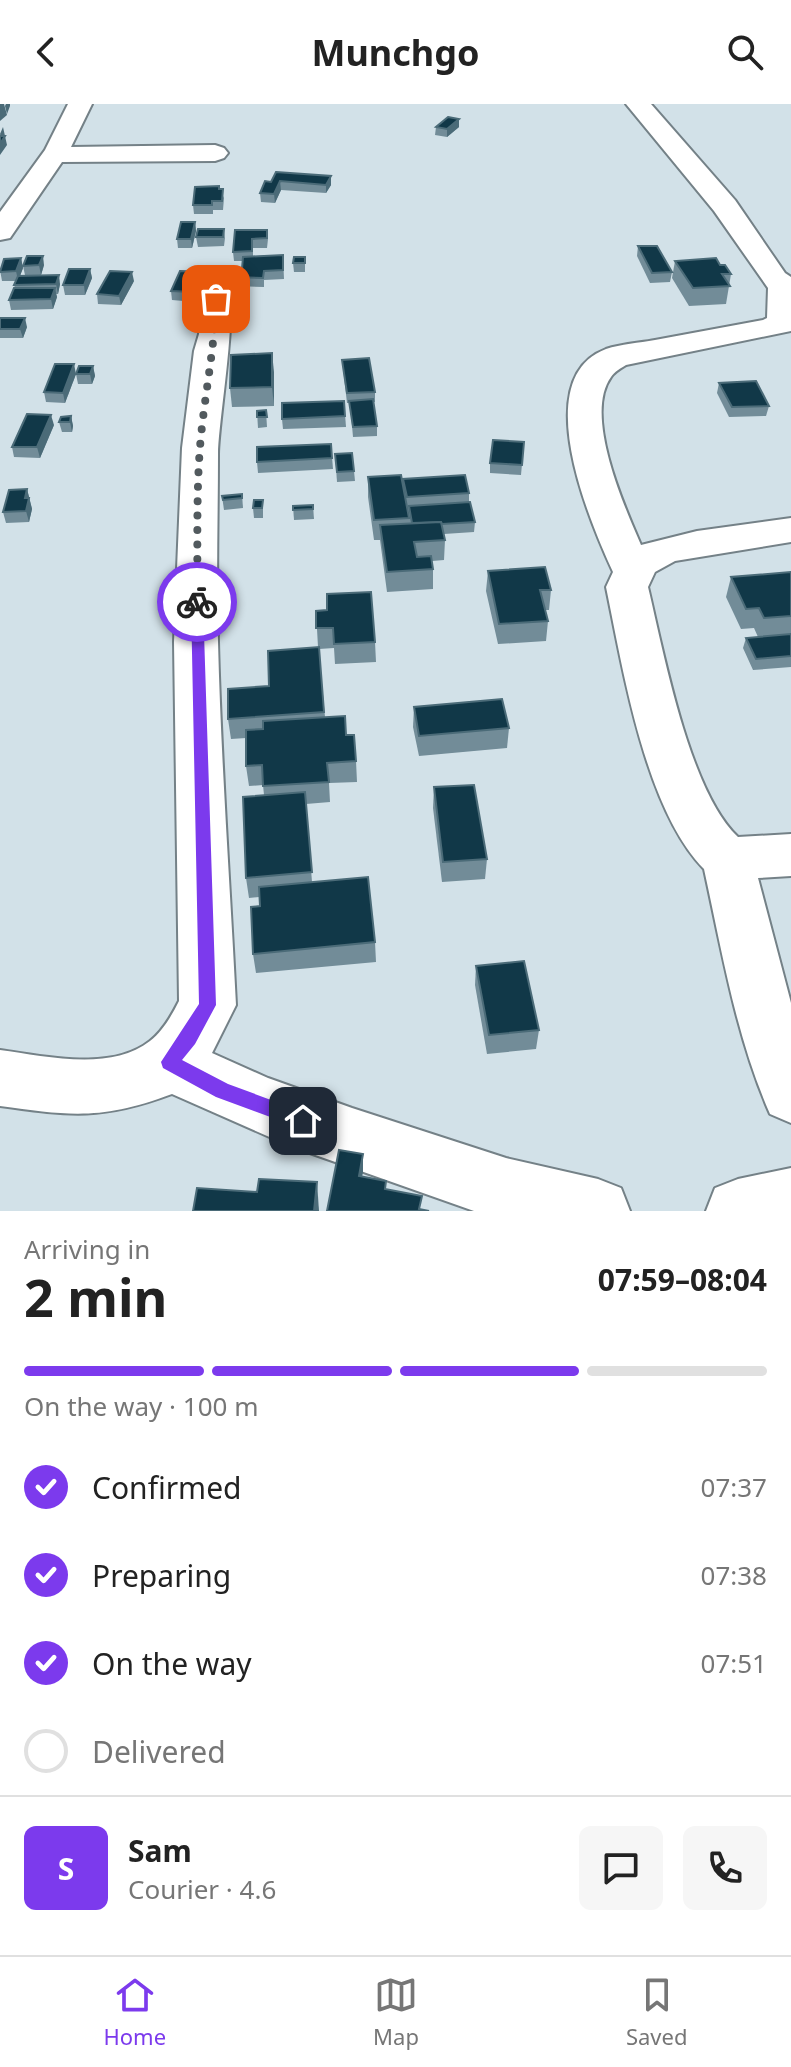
<!DOCTYPE html>
<meta charset="utf-8">
<style>
body{margin:0;font-family:"Noto Sans",sans-serif;background:#f6f6f6;color:#222;height:100vh;display:flex;flex-direction:column;font-size:30px;white-space:nowrap}
*{box-sizing:border-box;margin:0}
p{font-size:26px;color:#767676}
.icon{flex:none;width:44px;height:44px;fill:none;stroke:currentColor;stroke-width:2;stroke-linecap:round;stroke-linejoin:round}
.map{position:relative;height:1107px;overflow:hidden}
.panel{display:flex;flex-direction:column;background:#fff;flex:1}
.panel>*{flex:none}
.pin{position:absolute;display:grid;place-items:center;width:68px;height:68px;color:#fff;margin:-34px;border-radius:16px;box-shadow:0 4px 12px #0006}
.courier{position:absolute;display:grid;place-items:center;width:80px;height:80px;margin:-40px;border:6px solid #7c3aed;border-radius:50%;background:#fff;color:#222;box-shadow:0 2px 10px #0007}
.overview em{font-style:normal;font-weight:700}
.overview div{display:flex;flex-direction:column-reverse}
.overview{display:flex;align-items:center;justify-content:space-between;height:136px;padding:0 24px}
h1{font-size:52px;font-weight:700;line-height:60px}
.bar{display:grid;grid-template-columns:repeat(4,1fr);gap:12px 8px;align-content:center;height:96px;padding:0 24px}
.bar i{height:10px;border-radius:6px;background:#e0e0e0}
.bar .on{background:#7c3aed}
.bar p{grid-column:span 4}
.line{display:flex;align-items:center;gap:20px;padding:0 24px;border-top:2px solid #e0e0e0}
.line div{flex:1}
.round{display:grid;place-items:center;flex:none;width:84px;height:84px;border-radius:12px;background:#f6f6f6}
ol{padding:0 24px;list-style:none}
li{display:flex;align-items:center;gap:24px;height:88px}
li p{margin-inline-start:auto}
li .icon{padding:8px;border-radius:50%;background:#7c3aed;color:#fff;stroke-width:4}
li:last-child{color:#767676}
li i{width:44px;height:44px;border:4px solid #e0e0e0;border-radius:50%}
header{display:flex;justify-content:space-between;align-items:center;height:104px;padding:0 24px;background:#fff;font-size:36px;font-weight:700}
.tabs{display:flex;justify-content:space-around;align-items:center;height:112px;border-top:2px solid #e0e0e0;background:#fff;font-size:22px;color:#767676}
.tabs a{display:grid;justify-items:center;gap:4px}
.tabs .on{color:#7c3aed}
.map>svg:first-child{display:block}
.lines{fill:none;stroke-linecap:round;stroke-linejoin:round}
.minor-casing{stroke:#748187;stroke-width:4}
.minor{fill:#fff;fill-rule:evenodd}
.wall{fill:#728c98}
.shaded-wall{fill:#4b6b78}
.building{fill:#113848;stroke:#4b6b78;stroke-width:2}
.route{fill:#7c3aed}
.done{stroke:#525a5e;stroke-width:8;stroke-dasharray:0 14.4}
</style>
<header><svg class="icon" aria-label="back" viewBox="0 0 24 24"><path d="M15 5l-7 7 7 7"/></svg>Munchgo<svg class="icon" aria-label="search" viewBox="0 0 24 24"><circle cx="10" cy="10" r="6"/><path d="M15 15l6 6"/></svg></header>
<div class="map">
<svg width="791" height="1107" viewBox="0 0 791 1107">
<rect width="100%" height="100%" fill="#d2e1e8"/>
<g class="lines">
<defs>
<g id="minor">
<polygon points="68,0 92,0 71,43 215,41 224,44 228,49 224,54 215,57 62,58 10,134 0,136 0,108 45,46"/>
<path d="M626,0h25l84,96 50,73 6,4v54l-165,34c-5,3 -12,7 -15,12 -28,38 14,131 30,168l56,-14 94,-13v24l-116,19 -20,11 -7,15c16,67 41,204 90,250l53,-3v42l-33,2 33,125v120l-21,-9c-34,-77 -48,-163 -66,-245 -59,-60 -81,-200 -98,-282l7,-15c-23,-50 -85,-194 -7,-223 15,-5 33,-6 49,-9 36,-7 72,-13 108,-20l4,-2 1,-30 -54,-77z"/>
<path d="M216,186l11,3c11,15 -9,131 -9,161 0,62 -2,125 0,188 3,121 12,242 18,363l-24,48 56,25 84,30 154,50 92,21 23,9 9,23h-156l-184,-65 -118,-52c-69,26 -101,22 -172,12v-56c45,6 111,22 150,-9 13,-10 22,-26 29,-40l-5,-359 8,-194 12,-97 5,-17 2,-35 4,-6z"/>
<polygon points="791,1064 791,1107 706,1107 715,1084 738,1075"/>
</g>
</defs>
<!-- minor casing -->
<use href="#minor" class="minor-casing"/>
<!-- minor -->
<use href="#minor" class="minor"/>
</g>
<!-- wall -->
<g class="wall">
<polygon points="459,15 459,23 447,33 435,31 436,23"/>
<polygon points="331,72 331,81 326,89 281,86 275,99 261,98 260,89 271,78"/>
<polygon points="220,85 224,94 223,106 213,106 213,110 194,110 193,101"/>
<polygon points="195,118 196,127 192,144 178,144 177,135"/>
<polygon points="224,125 225,134 224,142 198,143 196,133"/>
<polygon points="235,126 268,135 267,144 253,144 253,152 283,151 284,175 264,176 264,183 236,182 235,173 242,165 243,157 234,157 233,148"/>
<polygon points="638,142 672,168 670,178 650,179 637,152"/>
<polygon points="305,153 305,168 294,168 293,159"/>
<polygon points="21,154 23,164 20,172 60,180 58,190 56,190 57,193 53,205 11,206 9,196 15,184 14,181 16,177 2,177 0,166"/>
<polygon points="675,157 720,161 731,170 726,200 689,202 672,174"/>
<polygon points="44,161 41,171 25,171 23,162"/>
<polygon points="90,165 92,174 85,191 65,191 63,181"/>
<polygon points="203,168 204,177 195,198 172,196 171,187"/>
<polygon points="134,177 121,201 98,200 97,190"/>
<polygon points="0,214 27,223 23,234 0,234"/>
<polygon points="272,249 274,302 232,303 230,284"/>
<polygon points="342,256 375,288 375,298 373,298 377,322 377,332 353,333 350,299 347,299"/>
<polygon points="93,262 95,272 92,280 78,280 76,270"/>
<polygon points="76,270 65,299 46,298 44,288"/>
<polygon points="719,279 769,302 766,312 729,313 717,289"/>
<polygon points="344,297 346,323 283,325 282,315"/>
<polygon points="266,306 267,323 258,324 257,307"/>
<polygon points="71,312 73,322 72,328 62,328 59,318"/>
<polygon points="54,321 40,354 14,353 12,343"/>
<polygon points="524,338 521,371 490,369 490,359"/>
<polygon points="331,340 333,365 258,369 257,358"/>
<polygon points="335,350 354,367 355,377 337,378"/>
<polygon points="368,373 469,389 469,398 475,418 474,428 444,430 445,436 444,456 432,457 433,465 433,485 387,488 380,436 374,436 368,393"/>
<polygon points="27,385 32,405 29,418 6,419 3,408"/>
<polygon points="242,390 243,404 224,406 222,392"/>
<polygon points="263,396 263,414 254,414 253,404"/>
<polygon points="313,401 314,415 294,416 293,402"/>
<polygon points="488,467 551,486 549,506 545,506 548,517 546,537 498,540 486,487"/>
<polygon points="791,468 791,563 753,566 743,544 746,534 758,533 754,524 741,525 726,493 731,473"/>
<polygon points="316,507 375,538 376,558 335,560 334,544 319,545 325,613 346,631 356,657 357,678 329,679 330,698 306,700 312,778 375,838 376,858 256,869 253,850 260,802 259,793 249,794 246,774 264,691 263,681 249,682 246,662 246,634 231,635 228,615 318,543"/>
<polygon points="414,603 509,624 507,644 419,652 413,623"/>
<polygon points="434,683 487,755 485,775 442,778 433,704"/>
<polygon points="476,862 539,926 536,945 487,950 475,881"/>
</g>
<!-- shaded-wall -->
<g class="shaded-wall">
<polygon points="0,0 4,0 7,11 0,17"/>
<polygon points="6,0 10,0 10,2 7,10 5,2"/>
<polygon points="459,15 459,23 447,33 447,25"/>
<polygon points="3,23 7,41 0,51 0,40 2,37 0,30"/>
<polygon points="331,72 331,81 326,89 326,81"/>
<polygon points="280,77 281,86 275,99 274,90"/>
<polygon points="195,118 196,127 192,144 191,135"/>
<polygon points="43,152 44,161 41,171 39,161"/>
<polygon points="21,154 23,164 18,177 16,167"/>
<polygon points="90,165 92,174 85,191 84,181"/>
<polygon points="132,168 134,177 121,201 119,192"/>
<polygon points="203,168 204,177 195,198 194,188"/>
<polygon points="59,171 60,180 58,190 56,180"/>
<polygon points="55,184 57,193 53,205 51,195"/>
<polygon points="25,214 27,223 23,234 20,225"/>
<polygon points="272,249 274,268 274,302 272,283"/>
<polygon points="74,260 76,270 65,299 63,289"/>
<polygon points="93,262 95,272 92,280 90,270"/>
<polygon points="51,311 54,321 40,354 37,343"/>
<polygon points="71,312 73,322 72,328 70,318"/>
<polygon points="27,385 32,405 29,418 26,407 25,394"/>
<polygon points="363,1050 363,1068 359,1089 359,1072"/>
<polygon points="317,1078 319,1107 314,1107"/>
</g>
<!-- building -->
<g class="building">
<polygon points="448,13 459,15 447,25 436,23"/>
<polygon points="0,32 5,32 0,40"/>
<polygon points="276,68 331,72 326,81 280,77 274,90 260,89 265,77 271,78"/>
<polygon points="219,82 219,85 223,85 222,97 212,97 212,101 193,101 195,83"/>
<polygon points="181,118 195,118 191,135 177,135"/>
<polygon points="198,125 224,125 223,133 196,133"/>
<polygon points="235,126 267,126 267,134 252,135 252,147 233,148"/>
<polygon points="638,142 657,142 672,168 652,169"/>
<polygon points="283,151 283,166 264,167 263,174 235,173 236,165 242,165 243,153"/>
<polygon points="27,152 43,152 39,161 23,162"/>
<polygon points="294,153 305,153 305,159 293,159"/>
<polygon points="21,154 16,167 0,168 4,155"/>
<polygon points="716,154 720,161 725,161 731,170 722,170 730,182 693,184 675,157"/>
<polygon points="69,165 90,165 84,181 63,181"/>
<polygon points="110,167 132,168 119,192 97,190"/>
<polygon points="180,167 203,168 194,188 171,187"/>
<polygon points="59,171 56,180 14,181 18,172"/>
<polygon points="14,184 55,184 51,195 9,196"/>
<polygon points="0,214 25,214 20,225 0,225"/>
<polygon points="272,249 272,283 230,284 231,251"/>
<polygon points="369,254 375,288 347,289 342,256"/>
<polygon points="55,260 74,260 63,289 44,288"/>
<polygon points="79,262 93,262 90,270 76,270"/>
<polygon points="756,277 769,302 732,303 719,279"/>
<polygon points="373,295 377,322 353,323 349,297"/>
<polygon points="344,297 345,312 282,315 282,299"/>
<polygon points="266,306 267,313 257,313 257,307"/>
<polygon points="27,310 51,311 37,343 12,343"/>
<polygon points="71,312 70,318 59,318 61,313"/>
<polygon points="493,336 524,338 522,361 490,359"/>
<polygon points="331,340 332,354 257,358 257,343"/>
<polygon points="352,349 354,367 337,368 335,350"/>
<polygon points="401,371 409,414 374,416 368,373"/>
<polygon points="465,371 469,389 407,393 403,375"/>
<polygon points="27,385 25,394 29,394 26,407 3,408 9,386"/>
<polygon points="242,390 242,394 223,396 222,392"/>
<polygon points="254,396 263,396 262,404 253,404"/>
<polygon points="470,398 475,418 442,420 441,418 412,419 409,402"/>
<polygon points="313,401 313,405 293,406 293,402"/>
<polygon points="441,418 445,436 414,438 417,453 431,452 433,465 387,468 380,421"/>
<polygon points="545,463 551,486 540,486 548,517 499,520 488,467"/>
<polygon points="791,468 791,512 764,514 759,504 746,505 731,473"/>
<polygon points="371,488 375,538 334,540 333,524 316,524 316,507 327,506 327,490"/>
<polygon points="791,530 791,552 756,555 746,534"/>
<polygon points="319,543 324,608 228,615 228,585 269,582 268,547"/>
<polygon points="502,595 509,624 419,632 414,603"/>
<polygon points="345,612 346,631 354,631 356,657 327,659 329,678 263,682 262,661 246,662 246,626 263,625 263,617"/>
<polygon points="474,681 487,755 443,758 434,683"/>
<polygon points="305,688 312,768 246,774 243,693"/>
<polygon points="368,773 375,838 253,850 251,803 260,802 259,783"/>
<polygon points="524,857 539,926 489,931 476,862"/>
<polygon points="339,1046 363,1050 359,1072 386,1077 385,1085 422,1092 419,1105 429,1107 327,1107"/>
<polygon points="259,1075 317,1078 314,1107 193,1107 197,1084 257,1088"/>
</g>
<!-- route -->
<polygon class="route" points="197,494 203,498 216,901 195,940 182,956 228,980 309,1010 312,1017 309,1023 303,1025 216,993 163,964 161,958 199,900 191,498"/>
<g class="lines">
<!-- done -->
<path class="done" d="M197,498c1,-51 -1,-104 3,-155 4,-50 15,-99 16,-148"/>
</g>
</svg>
<div class="pin" style="left:216px;top:195px;background:#ea580c"><svg class="icon" aria-label="bag" viewBox="0 0 24 24"><path d="M5 8h14l-1 12H6zM9 8a3 3 0 0 1 6 0"/></svg></div>
<div class="pin" style="left:303px;top:1017px;background:#1f2937"><svg class="icon" aria-label="home" viewBox="0 0 24 24"><path d="M3 11l9-7 9 7M6 9v11h12V9"/></svg></div>
<div class="courier" style="left:197px;top:498px"><svg class="icon" aria-label="bike" viewBox="0 0 24 24"><circle cx="6" cy="16" r="4"/><circle cx="18" cy="16" r="4"/><path d="M6 16l4-8h5l3 8M10 8l3 8H6M13 5h3"/></svg></div>
</div>
<section class="panel">
<div class="overview"><div><h1>2 min</h1><p>Arriving in</p></div><em>07:59–08:04</em></div>
<div class="bar"><i class="on"></i><i class="on"></i><i class="on"></i><i></i><p>On the way · 100 m</p></div>
<ol>
<li><svg class="icon" aria-label="check" viewBox="0 0 24 24"><path d="M5 12l5 5 9-10"/></svg>Confirmed<p>07:37</p></li>
<li><svg class="icon" aria-label="check" viewBox="0 0 24 24"><path d="M5 12l5 5 9-10"/></svg>Preparing<p>07:38</p></li>
<li><svg class="icon" aria-label="check" viewBox="0 0 24 24"><path d="M5 12l5 5 9-10"/></svg>On the way<p>07:51</p></li>
<li><i></i>Delivered</li>
</ol>
<div class="line" style="height:144px"><b class="round" style="background:#7c3aed;color:#fff">S</b><div><b>Sam</b><p>Courier · 4.6</p></div><a class="round"><svg class="icon" aria-label="chat" viewBox="0 0 24 24"><path d="M4 5h16v11H9l-5 4z"/></svg></a><a class="round"><svg class="icon" aria-label="phone" viewBox="0 0 24 24"><path d="M5 4h4l2 5-3 2q2 4 5 5l2-3 5 2v4C11 20 4 13 5 4z"/></svg></a></div>
</section>
<nav class="tabs">
<a class="on"><svg class="icon" aria-label="home" viewBox="0 0 24 24"><path d="M3 11l9-7 9 7M6 9v11h12V9"/></svg>Home</a>
<a><svg class="icon" aria-label="map" viewBox="0 0 24 24"><path d="M3 6l6-2 6 2 6-2v14l-6 2-6-2-6 2zM9 4v14M15 6v14"/></svg>Map</a>
<a><svg class="icon" aria-label="saved" viewBox="0 0 24 24"><path d="M7 4h10v16l-5-4-5 4z"/></svg>Saved</a>
</nav>
